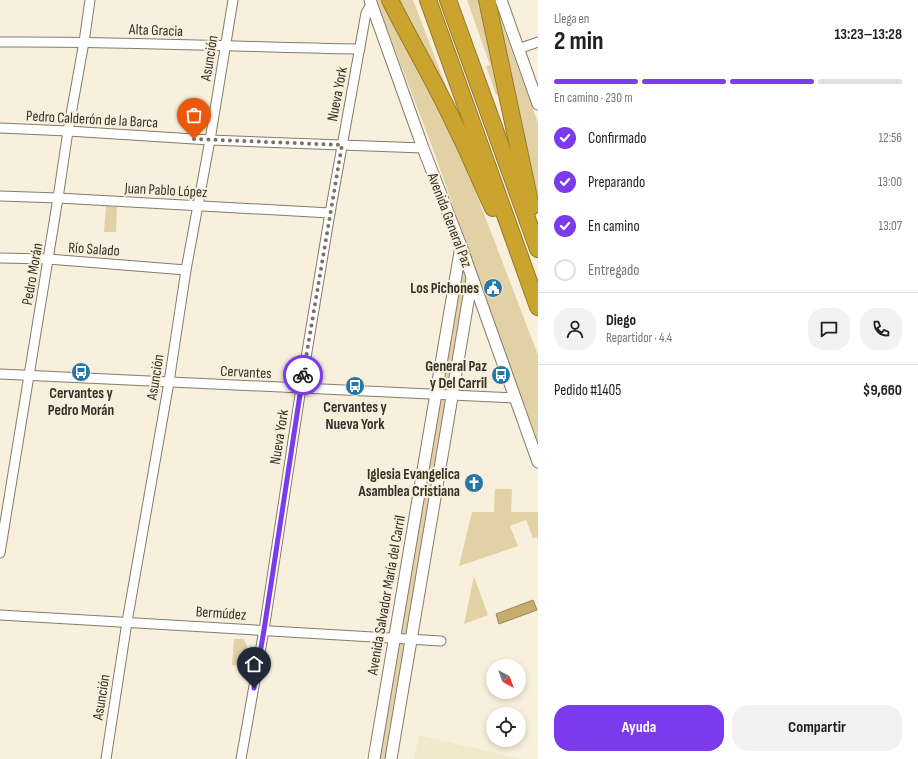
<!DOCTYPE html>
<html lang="es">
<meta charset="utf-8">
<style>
body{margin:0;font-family:"Sofia Sans Condensed",sans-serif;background:#f2f2f2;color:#202124;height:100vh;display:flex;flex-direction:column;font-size:15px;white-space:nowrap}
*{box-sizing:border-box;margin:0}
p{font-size:13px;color:#757577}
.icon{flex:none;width:22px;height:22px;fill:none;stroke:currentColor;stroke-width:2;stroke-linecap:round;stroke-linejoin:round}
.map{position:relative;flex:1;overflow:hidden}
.drawer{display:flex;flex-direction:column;background:#fff;width:380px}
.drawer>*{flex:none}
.needle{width:26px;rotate:139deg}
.fabs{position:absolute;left:486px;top:659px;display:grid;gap:8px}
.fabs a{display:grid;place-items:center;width:40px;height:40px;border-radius:50%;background:#fff;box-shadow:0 2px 6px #0003;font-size:20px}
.pin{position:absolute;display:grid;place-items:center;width:34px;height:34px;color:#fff;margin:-41px -17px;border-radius:50% 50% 50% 0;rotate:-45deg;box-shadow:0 0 4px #0007}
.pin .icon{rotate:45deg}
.courier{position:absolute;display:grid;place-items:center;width:40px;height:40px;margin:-20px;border:3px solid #7c3aed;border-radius:50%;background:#fff;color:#222;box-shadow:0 1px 5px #0007}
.headline em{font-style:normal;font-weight:700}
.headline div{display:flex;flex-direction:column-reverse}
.headline{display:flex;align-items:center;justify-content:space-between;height:68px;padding:0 16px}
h1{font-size:26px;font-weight:700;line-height:30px}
.bar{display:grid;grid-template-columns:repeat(4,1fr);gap:6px 4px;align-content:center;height:48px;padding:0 16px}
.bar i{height:5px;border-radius:3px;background:#e0e0e0}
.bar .active{background:#7c3aed}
.bar p{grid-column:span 4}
.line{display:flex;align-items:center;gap:10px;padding:0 16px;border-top:1px solid #e0e0e0}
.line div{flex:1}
.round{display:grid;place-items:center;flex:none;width:42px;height:42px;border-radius:16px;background:#f2f2f2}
ol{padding:0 16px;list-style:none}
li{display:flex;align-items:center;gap:12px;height:44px}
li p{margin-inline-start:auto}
li .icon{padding:4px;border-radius:50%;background:#7c3aed;color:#fff;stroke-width:4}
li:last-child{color:#757577}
li i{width:22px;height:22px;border:2px solid #e0e0e0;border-radius:50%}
.cta{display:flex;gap:8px;margin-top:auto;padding:8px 16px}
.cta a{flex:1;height:46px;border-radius:16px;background:#7c3aed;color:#fff;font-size:16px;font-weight:700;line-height:46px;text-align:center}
.cta a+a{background:#f2f2f2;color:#202124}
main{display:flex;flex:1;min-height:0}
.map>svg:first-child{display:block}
.built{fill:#f2e8cc}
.green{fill:#e2d1a4}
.water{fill:#c6ad6d;stroke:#9a8858}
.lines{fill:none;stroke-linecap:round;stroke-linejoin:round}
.minor-casing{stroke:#847c6a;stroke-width:11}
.tertiary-casing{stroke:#847c6a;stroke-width:13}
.motorway-casing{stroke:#967b2d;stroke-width:18}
.minor{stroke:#fff;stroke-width:9}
.tertiary{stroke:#fff;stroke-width:11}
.motorway{stroke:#cba42f;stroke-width:16}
.done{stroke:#787367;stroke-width:4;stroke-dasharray:0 7.2}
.route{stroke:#7c3aed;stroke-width:5}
.labels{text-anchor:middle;stroke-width:4;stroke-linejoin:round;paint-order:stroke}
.street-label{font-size:15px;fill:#333028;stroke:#f8f0dc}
.poi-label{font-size:15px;font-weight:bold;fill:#333028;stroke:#f8f0dc;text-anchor:end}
</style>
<main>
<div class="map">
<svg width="538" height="759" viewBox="0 0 538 759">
<rect width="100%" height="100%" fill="#f8f0dc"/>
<!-- built -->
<polygon class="built" points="419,735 521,759 414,759"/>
<!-- green -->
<g class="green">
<polygon points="376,0 387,0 463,159 538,355 538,448 433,149"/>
<polygon points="396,0 413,0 446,86 441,87"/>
<polygon points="467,0 481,0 500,94 496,95 486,66 490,65"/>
<polygon points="500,18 538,123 538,197 495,20"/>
<polygon points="106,206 117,207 116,232 104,232"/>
<polygon points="461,246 472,277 391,759 374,759"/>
<polygon points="495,489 512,489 511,512 538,512 538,540 537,537 533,538 526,520 510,526 518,546 459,566 472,512 494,512"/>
<polygon points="474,576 488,615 464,624"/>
<polygon points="234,639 243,639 247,645 244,666 232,665"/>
</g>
<!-- water -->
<polygon class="water" points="533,600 537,610 499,624 496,614"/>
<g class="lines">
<defs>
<g id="minor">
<path d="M0,42c120,-1 240,5 360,7"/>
<polyline points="518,49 538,42"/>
<polyline points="0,128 68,131 210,140 423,148"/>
<polyline points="0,196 58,198 330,213"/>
<polyline points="0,258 48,259 186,270"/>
<polyline points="0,374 515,398"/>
<polyline points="0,553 58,198 68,131 84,42 90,0"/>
<polyline points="0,615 441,641"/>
<polyline points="106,759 127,622 169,382 186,270 210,140 233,0"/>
<polyline points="241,759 264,630 301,388 330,213 366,13 372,3"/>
</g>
<g id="tertiary">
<polyline points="370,0 423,148 461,246 538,462"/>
<polyline points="501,0 538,104"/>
<polyline points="374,759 461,246"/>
<polyline points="391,759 472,278"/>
</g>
<g id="motorway">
<path d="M390,0c21,42 45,82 65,125 14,27 25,56 38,83"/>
<polyline points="428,0 538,307"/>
<polyline points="448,0 538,249"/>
<polyline points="487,0 531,207"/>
</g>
</defs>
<!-- minor casing -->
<use href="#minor" class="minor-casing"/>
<!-- tertiary casing -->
<use href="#tertiary" class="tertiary-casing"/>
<!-- motorway casing -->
<use href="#motorway" class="motorway-casing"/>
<!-- minor -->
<use href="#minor" class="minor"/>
<!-- tertiary -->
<use href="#tertiary" class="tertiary"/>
<!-- motorway -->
<use href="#motorway" class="motorway"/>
</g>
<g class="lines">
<!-- done -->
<polyline class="done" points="194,139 342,145 303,375"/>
<!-- route -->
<polyline class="route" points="254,688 264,630 303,375"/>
</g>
<!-- icons -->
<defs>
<symbol id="civic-disc" viewBox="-11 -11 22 22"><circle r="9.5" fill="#2477a8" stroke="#f8f0dc"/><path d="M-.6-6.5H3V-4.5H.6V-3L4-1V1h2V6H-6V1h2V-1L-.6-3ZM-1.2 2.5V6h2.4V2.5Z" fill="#fff"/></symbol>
<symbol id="bus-disc" viewBox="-11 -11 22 22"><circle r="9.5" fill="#2477a8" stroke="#f8f0dc"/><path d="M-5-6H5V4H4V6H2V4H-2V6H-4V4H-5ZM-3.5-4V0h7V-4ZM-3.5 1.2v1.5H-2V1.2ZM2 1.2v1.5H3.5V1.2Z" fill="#fff"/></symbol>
<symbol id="church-disc" viewBox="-11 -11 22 22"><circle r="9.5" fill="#2477a8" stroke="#f8f0dc"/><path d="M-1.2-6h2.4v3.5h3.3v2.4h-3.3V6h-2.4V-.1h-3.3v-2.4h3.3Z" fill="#fff"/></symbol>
</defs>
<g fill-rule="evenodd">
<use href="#civic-disc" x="482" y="277" width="22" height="22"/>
<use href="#bus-disc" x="70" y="361" width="22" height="22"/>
<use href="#bus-disc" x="490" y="364" width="22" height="22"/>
<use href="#bus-disc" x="344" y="375" width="22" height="22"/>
<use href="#church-disc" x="463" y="472" width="22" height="22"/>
</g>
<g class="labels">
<!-- street labels -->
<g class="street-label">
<text transform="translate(156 30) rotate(2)" y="5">Alta Gracia</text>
<text transform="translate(209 58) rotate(-81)" y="5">Asunción</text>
<text transform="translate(337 94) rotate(-79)" y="5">Nueva York</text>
<text transform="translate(92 119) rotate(3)" y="5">Pedro Calderón de la Barca</text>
<text transform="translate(166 190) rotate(3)" y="5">Juan Pablo López</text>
<text transform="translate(450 220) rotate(69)" y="5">Avenida General Paz</text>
<text transform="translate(94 249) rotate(4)" y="5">Río Salado</text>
<text transform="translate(32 274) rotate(-80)" y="5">Pedro Morán</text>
<text transform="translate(246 372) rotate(3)" y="5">Cervantes</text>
<text transform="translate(155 377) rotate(-81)" y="5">Asunción</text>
<text transform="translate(279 437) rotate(-81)" y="5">Nueva York</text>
<text transform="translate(386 595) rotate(-80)" y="5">Avenida Salvador María del Carril</text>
<text transform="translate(221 613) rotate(4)" y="5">Bermúdez</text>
<text transform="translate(101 697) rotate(-81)" y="5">Asunción</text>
</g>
<!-- poi labels -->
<g class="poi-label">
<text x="479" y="293">Los Pichones</text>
<text x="487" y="371">General Paz<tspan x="487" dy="17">y Del Carril</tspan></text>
<text x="81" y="398" text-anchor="middle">Cervantes y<tspan x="81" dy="17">Pedro Morán</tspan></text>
<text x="355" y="412" text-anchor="middle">Cervantes y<tspan x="355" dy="17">Nueva York</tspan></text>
<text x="460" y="479">Iglesia Evangelica<tspan x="460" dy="17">Asamblea Cristiana</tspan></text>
</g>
</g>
</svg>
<div class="fabs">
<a><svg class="needle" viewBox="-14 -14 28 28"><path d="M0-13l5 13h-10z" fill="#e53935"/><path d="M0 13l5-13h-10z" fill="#757577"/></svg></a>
<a><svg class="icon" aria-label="locate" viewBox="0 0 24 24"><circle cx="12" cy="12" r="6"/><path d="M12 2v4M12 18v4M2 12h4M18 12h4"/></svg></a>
</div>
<div class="pin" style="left:194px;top:139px;background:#ea580c"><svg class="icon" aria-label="bag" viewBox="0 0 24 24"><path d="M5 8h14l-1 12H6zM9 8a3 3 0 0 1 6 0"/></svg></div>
<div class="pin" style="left:254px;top:688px;background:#1f2937"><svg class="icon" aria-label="home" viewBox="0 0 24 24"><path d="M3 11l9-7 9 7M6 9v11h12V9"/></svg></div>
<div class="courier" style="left:303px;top:375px"><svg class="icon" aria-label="bike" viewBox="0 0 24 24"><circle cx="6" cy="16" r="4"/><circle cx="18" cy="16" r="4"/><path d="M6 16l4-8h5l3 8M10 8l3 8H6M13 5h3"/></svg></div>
</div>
<section class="drawer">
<div class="headline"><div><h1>2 min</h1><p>Llega en</p></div><em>13:23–13:28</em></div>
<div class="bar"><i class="active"></i><i class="active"></i><i class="active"></i><i></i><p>En camino · 230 m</p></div>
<ol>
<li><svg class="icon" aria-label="check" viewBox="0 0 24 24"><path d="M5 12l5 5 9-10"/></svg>Confirmado<p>12:56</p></li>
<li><svg class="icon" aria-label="check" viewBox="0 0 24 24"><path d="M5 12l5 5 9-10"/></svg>Preparando<p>13:00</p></li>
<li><svg class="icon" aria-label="check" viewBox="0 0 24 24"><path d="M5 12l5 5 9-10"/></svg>En camino<p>13:07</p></li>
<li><i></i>Entregado</li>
</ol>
<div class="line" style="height:72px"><a class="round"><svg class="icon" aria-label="person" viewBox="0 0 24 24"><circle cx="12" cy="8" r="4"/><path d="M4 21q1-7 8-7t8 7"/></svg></a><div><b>Diego</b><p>Repartidor · 4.4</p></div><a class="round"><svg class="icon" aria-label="chat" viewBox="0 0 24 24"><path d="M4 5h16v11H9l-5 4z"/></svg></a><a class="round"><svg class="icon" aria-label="phone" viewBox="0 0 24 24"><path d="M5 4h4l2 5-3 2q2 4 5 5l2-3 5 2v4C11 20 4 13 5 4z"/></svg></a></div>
<div class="line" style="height:52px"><div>Pedido #1405</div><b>$9,660</b></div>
<div class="cta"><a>Ayuda</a><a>Compartir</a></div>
</section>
</main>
